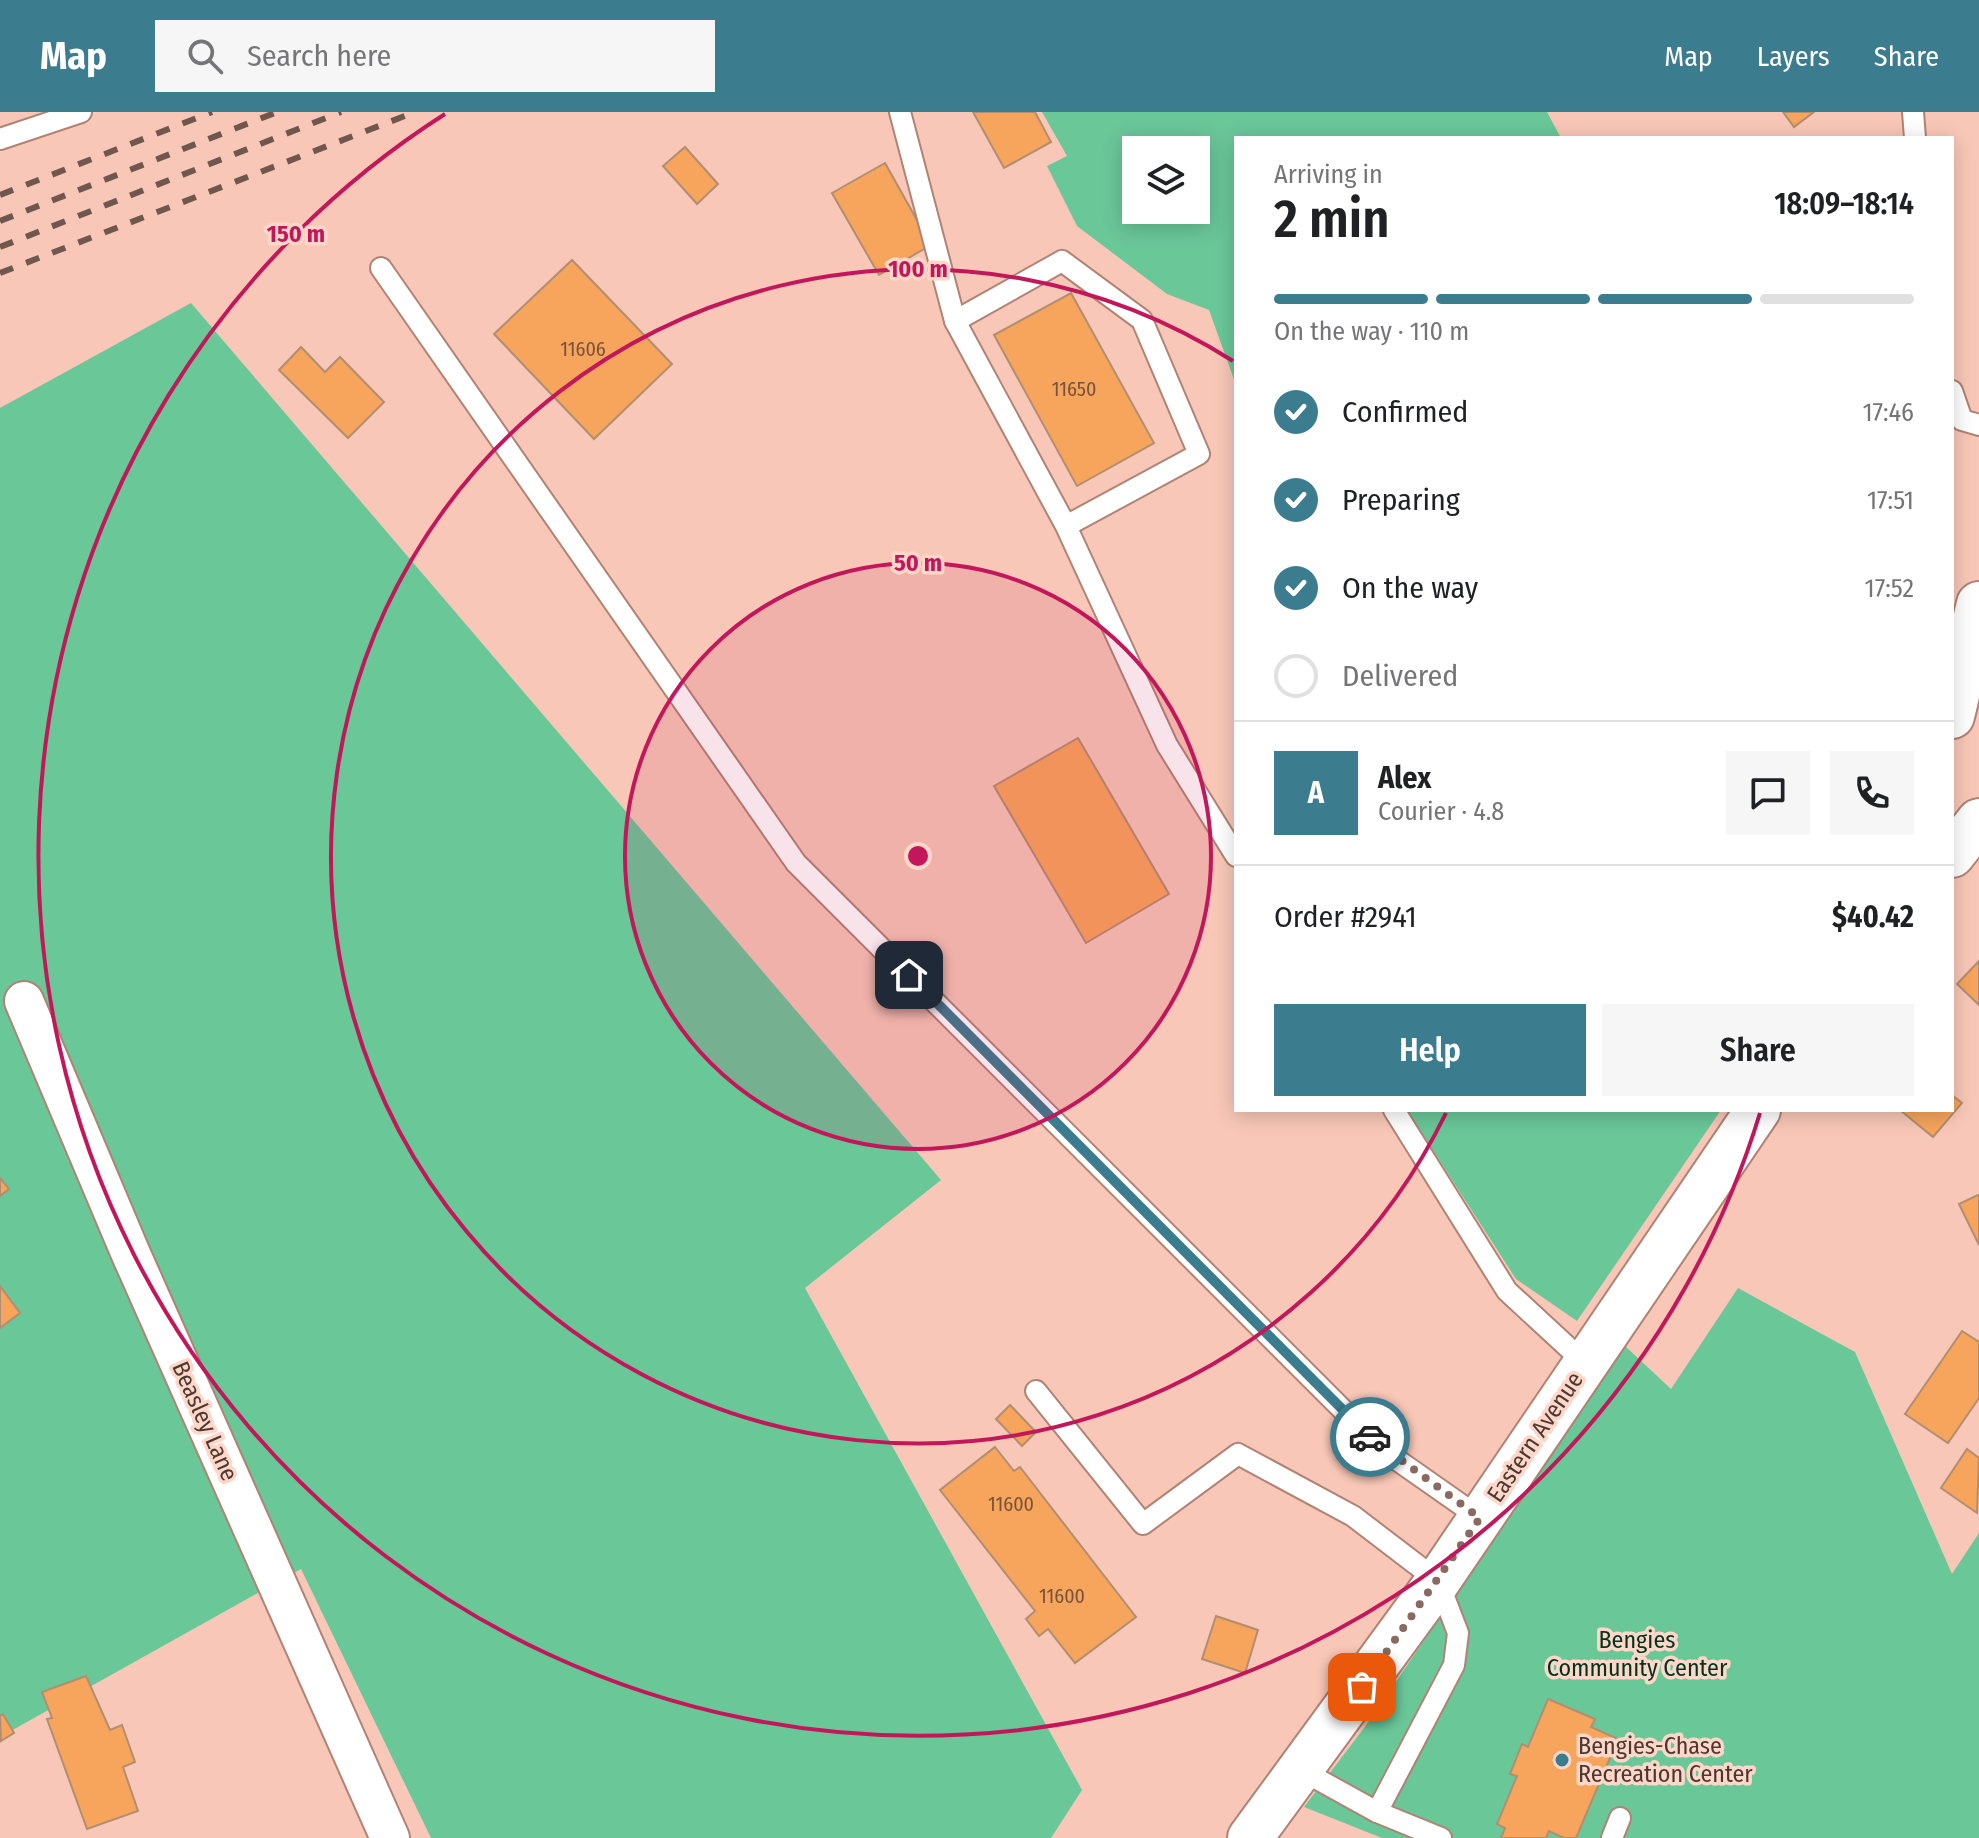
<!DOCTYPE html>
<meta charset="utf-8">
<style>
body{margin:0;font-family:"Fira Sans Condensed",sans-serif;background:#f6f6f6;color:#202124;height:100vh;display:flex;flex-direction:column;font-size:30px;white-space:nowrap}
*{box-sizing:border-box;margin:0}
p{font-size:26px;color:#757577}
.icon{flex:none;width:44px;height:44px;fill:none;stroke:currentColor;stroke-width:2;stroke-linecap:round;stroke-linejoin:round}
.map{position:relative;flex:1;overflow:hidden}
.details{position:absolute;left:1234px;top:24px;width:720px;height:976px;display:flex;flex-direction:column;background:#fff;border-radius:0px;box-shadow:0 4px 20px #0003}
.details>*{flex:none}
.controls{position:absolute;left:1122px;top:24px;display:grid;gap:16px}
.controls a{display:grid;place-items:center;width:88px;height:88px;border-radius:0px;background:#fff;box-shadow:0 4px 20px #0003;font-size:40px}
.pin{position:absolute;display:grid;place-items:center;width:68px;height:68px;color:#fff;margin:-34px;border-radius:16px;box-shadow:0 4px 12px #0006}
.courier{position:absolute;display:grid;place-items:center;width:80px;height:80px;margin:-40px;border:6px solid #3c7c8f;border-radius:50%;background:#fff;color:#222;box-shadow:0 2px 10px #0007}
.headline em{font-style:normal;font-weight:600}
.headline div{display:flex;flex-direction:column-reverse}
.headline{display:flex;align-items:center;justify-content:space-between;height:136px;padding:0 40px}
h1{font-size:52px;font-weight:600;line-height:60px}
.bar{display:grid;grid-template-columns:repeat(4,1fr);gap:12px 8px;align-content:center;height:96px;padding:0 40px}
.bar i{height:10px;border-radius:6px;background:#e0e0e0}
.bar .selected{background:#3c7c8f}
.bar p{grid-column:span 4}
.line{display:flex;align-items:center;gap:20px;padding:0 40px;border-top:2px solid #e0e0e0}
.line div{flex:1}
.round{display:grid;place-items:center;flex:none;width:84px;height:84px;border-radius:0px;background:#f6f6f6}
ol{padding:0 40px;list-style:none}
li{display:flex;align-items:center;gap:24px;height:88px}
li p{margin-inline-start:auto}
li .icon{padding:8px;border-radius:50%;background:#3c7c8f;color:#fff;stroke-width:4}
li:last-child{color:#757577}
li i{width:44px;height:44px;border:4px solid #e0e0e0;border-radius:50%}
.primary-button{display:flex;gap:16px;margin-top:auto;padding:16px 40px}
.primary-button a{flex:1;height:92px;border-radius:0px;background:#3c7c8f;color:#fff;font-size:32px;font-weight:600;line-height:92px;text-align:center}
.primary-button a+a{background:#f6f6f6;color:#202124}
header{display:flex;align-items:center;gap:48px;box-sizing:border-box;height:112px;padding:0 40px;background:#3c7c8f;color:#fff}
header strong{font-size:38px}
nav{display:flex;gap:44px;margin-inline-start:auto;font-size:28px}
.search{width:560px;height:72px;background:#f6f6f6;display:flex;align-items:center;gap:20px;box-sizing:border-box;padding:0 28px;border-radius:0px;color:#757577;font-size:30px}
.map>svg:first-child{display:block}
.green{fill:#6ac798;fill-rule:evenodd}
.building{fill:#f7a45c;stroke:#b28e71;stroke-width:2}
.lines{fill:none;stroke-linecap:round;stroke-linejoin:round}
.service-casing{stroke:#b08374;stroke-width:24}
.minor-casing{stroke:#b08374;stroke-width:42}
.tertiary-casing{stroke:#b08374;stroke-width:48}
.secondary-casing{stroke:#b08374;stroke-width:48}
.service{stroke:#fff;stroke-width:20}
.minor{stroke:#fff;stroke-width:38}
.tertiary{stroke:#fff;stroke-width:44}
.secondary{stroke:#fff;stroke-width:44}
.rail{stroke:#70574e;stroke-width:6;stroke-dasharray:14 14;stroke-linecap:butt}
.done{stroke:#886a60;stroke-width:8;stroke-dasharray:0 14.4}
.route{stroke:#3c7c8f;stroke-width:10}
.ring{fill:none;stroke:#c2185b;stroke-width:4}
.poi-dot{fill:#3c7c8f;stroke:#ffd7c9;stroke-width:3}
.labels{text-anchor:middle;stroke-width:7;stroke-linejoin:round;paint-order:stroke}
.number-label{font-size:20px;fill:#76533c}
.street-label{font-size:24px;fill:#4b3831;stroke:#ffd7c9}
.park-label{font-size:24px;fill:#00341f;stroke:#ffd7c9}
.poi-label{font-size:24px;fill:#4b3831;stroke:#ffd7c9;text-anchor:start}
.centre{fill:#c2185b;stroke:#ffd7c9;stroke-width:4}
.ring-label{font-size:24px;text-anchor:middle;font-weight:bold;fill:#c2185b;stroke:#ffd7c9;stroke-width:7;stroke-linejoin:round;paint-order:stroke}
</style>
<header>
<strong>Map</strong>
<div class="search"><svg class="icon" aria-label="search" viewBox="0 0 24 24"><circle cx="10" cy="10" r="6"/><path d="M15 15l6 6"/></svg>Search here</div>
<nav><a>Map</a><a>Layers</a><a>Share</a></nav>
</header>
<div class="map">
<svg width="1979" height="1726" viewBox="0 0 1979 1726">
<rect width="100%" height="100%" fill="#f8c7b7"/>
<!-- green -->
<g class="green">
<path d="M1042,0h505l14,26h-325v247l-27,-75 -42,-16 -90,-68 -30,-60 20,-10zM1196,38v60h-60v-60z"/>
<polygon points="191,191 941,1068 805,1176 1082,1678 1051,1726 431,1726 301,1457 0,1625 0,296"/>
<polygon points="1407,998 1721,998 1577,1209 1516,1167"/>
<polygon points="1738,1176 1855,1240 1952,1462 1979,1421 1979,1726 1382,1726 1304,1695 1367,1612 1625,1234 1671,1277"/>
</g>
<!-- building -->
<g class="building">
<polygon points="973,0 1035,0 1051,30 1004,56"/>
<polygon points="1783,0 1814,0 1794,15"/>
<polygon points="685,35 718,72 697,92 663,54"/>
<polygon points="885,51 931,133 879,163 832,81"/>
<polygon points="572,148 672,252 594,327 494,222"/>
<polygon points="1071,181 1154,331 1077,374 994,223"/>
<polygon points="301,235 325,260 340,245 384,290 348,326 279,258"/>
<polygon points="1078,626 1169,782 1086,831 994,674"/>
<polygon points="1979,849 1979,893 1957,872"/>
<polygon points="1952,983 1962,991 1933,1025 1900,998 1952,998"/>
<polygon points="0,1066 9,1077 0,1084"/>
<polygon points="1978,1083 1979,1084 1979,1133 1959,1092"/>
<polygon points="0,1174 20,1201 0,1216"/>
<polygon points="1962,1219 1979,1230 1979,1286 1948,1331 1905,1302"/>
<polygon points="1010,1293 1036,1320 1022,1334 996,1307"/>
<polygon points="995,1335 1014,1359 1020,1355 1136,1505 1075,1551 1048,1517 1039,1524 1026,1507 1035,1499 940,1378"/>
<polygon points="1967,1337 1979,1346 1977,1401 1941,1376"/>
<polygon points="1216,1504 1258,1518 1245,1561 1202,1547"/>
<polygon points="86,1564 110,1618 122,1613 135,1650 123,1655 138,1699 87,1717 47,1607 52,1606 42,1580"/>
<polygon points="1548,1587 1595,1607 1591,1615 1618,1627 1576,1726 1564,1726 1549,1719 1546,1726 1501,1726 1505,1716 1497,1712 1517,1664 1510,1662 1522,1632 1528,1635"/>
<polygon points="3,1602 14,1621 1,1629 0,1604"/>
</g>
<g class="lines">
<defs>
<g id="service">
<polyline points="900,0 955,209"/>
<polyline points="1913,0 1915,26"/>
<polyline points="0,27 81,0"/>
<polyline points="381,156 796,751 1383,1338 1480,1406"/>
<polyline points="1952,279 1962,308 1979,313"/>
<polyline points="1066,414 1199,342 1142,208 1062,149 955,209 1066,414 1167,633 1236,744"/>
<polyline points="1394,998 1507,1179 1585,1251"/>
<polyline points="1036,1279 1143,1412 1238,1342 1353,1404 1438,1469 1458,1521 1454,1553 1377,1700"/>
<polyline points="1301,1658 1377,1700 1441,1726"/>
<polyline points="1612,1726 1620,1706"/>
</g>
<polyline id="minor" points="24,889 130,1140 390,1726"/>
<polyline id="tertiary" points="1952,604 1979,492"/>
<g id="secondary">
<polyline points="1952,743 1979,709"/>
<polyline points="1250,1726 1438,1469 1758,998"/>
</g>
</defs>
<!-- service casing -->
<use href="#service" class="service-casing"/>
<!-- minor casing -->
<use href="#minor" class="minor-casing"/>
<!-- tertiary casing -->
<use href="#tertiary" class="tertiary-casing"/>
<!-- secondary casing -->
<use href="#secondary" class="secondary-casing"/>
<!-- service -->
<use href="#service" class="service"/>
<!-- minor -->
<use href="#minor" class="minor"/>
<!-- tertiary -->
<use href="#tertiary" class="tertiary"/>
<!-- secondary -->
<use href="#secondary" class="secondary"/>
<!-- rail -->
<g class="rail">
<polyline points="0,83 212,0"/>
<polyline points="0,109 277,0"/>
<polyline points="0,135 341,0"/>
<polyline points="0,161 415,0"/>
</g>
</g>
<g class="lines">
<!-- done -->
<polyline class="done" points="1362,1575 1480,1406 1370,1325"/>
<!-- route -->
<polyline class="route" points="909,863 1370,1325"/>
</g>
<!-- distance rings -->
<circle cx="918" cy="744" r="293" fill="#c2185b" fill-opacity=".12"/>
<g class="ring">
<circle cx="918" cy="744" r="293"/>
<path d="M1446 1001A587 587 0 1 1 1233 249"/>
<path d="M1760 1001A880 880 0 1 1 445 2"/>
</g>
<!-- markers -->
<circle class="poi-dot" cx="1562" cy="1648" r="8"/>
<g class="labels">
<!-- number labels -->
<g class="number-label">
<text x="583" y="244">11606</text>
<text x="1074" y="284">11650</text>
<text x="1011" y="1399">11600</text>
<text x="1062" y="1491">11600</text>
</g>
<!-- street labels -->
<g class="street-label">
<text transform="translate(205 1309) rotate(66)" y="8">Beasley Lane</text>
<text transform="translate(1535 1325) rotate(-56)" y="8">Eastern Avenue</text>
</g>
<!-- park labels -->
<g class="park-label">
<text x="1637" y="1536">Bengies<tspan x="1637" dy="28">Community Center</tspan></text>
</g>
<!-- poi labels -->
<g class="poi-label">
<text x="1578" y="1642">Bengies-Chase<tspan x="1578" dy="28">Recreation Center</tspan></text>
</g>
</g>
<circle cx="918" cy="744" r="12" class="centre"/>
<g class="ring-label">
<text x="296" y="130">150 m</text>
<text x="918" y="165">100 m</text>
<text x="918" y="459">50 m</text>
</g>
</svg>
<div class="controls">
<a><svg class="icon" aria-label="layers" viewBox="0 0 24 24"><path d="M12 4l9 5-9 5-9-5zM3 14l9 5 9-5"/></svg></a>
</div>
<div class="pin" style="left:1362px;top:1575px;background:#ea580c"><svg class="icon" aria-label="bag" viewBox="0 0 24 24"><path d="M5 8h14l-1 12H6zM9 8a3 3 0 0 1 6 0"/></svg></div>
<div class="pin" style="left:909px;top:863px;background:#1f2937"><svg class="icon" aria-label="home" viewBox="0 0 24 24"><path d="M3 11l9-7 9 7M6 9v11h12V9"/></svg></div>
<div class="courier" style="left:1370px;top:1325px"><svg class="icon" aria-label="car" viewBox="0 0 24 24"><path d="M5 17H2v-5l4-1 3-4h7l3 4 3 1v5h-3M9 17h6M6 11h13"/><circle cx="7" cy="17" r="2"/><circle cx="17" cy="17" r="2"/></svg></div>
<section class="details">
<div class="headline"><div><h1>2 min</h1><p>Arriving in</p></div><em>18:09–18:14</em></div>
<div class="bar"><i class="selected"></i><i class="selected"></i><i class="selected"></i><i></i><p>On the way · 110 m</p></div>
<ol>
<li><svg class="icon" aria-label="check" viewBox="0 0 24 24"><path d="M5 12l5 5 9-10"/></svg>Confirmed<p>17:46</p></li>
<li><svg class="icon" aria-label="check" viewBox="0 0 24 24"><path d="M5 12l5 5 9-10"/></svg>Preparing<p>17:51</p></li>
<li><svg class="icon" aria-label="check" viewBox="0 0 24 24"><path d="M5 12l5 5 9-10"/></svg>On the way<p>17:52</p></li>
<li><i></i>Delivered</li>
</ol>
<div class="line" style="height:144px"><b class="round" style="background:#3c7c8f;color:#fff">A</b><div><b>Alex</b><p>Courier · 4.8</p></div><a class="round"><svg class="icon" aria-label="chat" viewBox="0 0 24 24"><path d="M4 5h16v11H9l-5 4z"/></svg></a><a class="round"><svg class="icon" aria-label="phone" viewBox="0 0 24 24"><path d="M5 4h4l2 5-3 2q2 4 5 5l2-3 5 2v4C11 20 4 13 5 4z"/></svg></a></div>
<div class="line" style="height:104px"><div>Order #2941</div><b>$40.42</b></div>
<div class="primary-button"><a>Help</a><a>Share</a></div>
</section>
</div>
